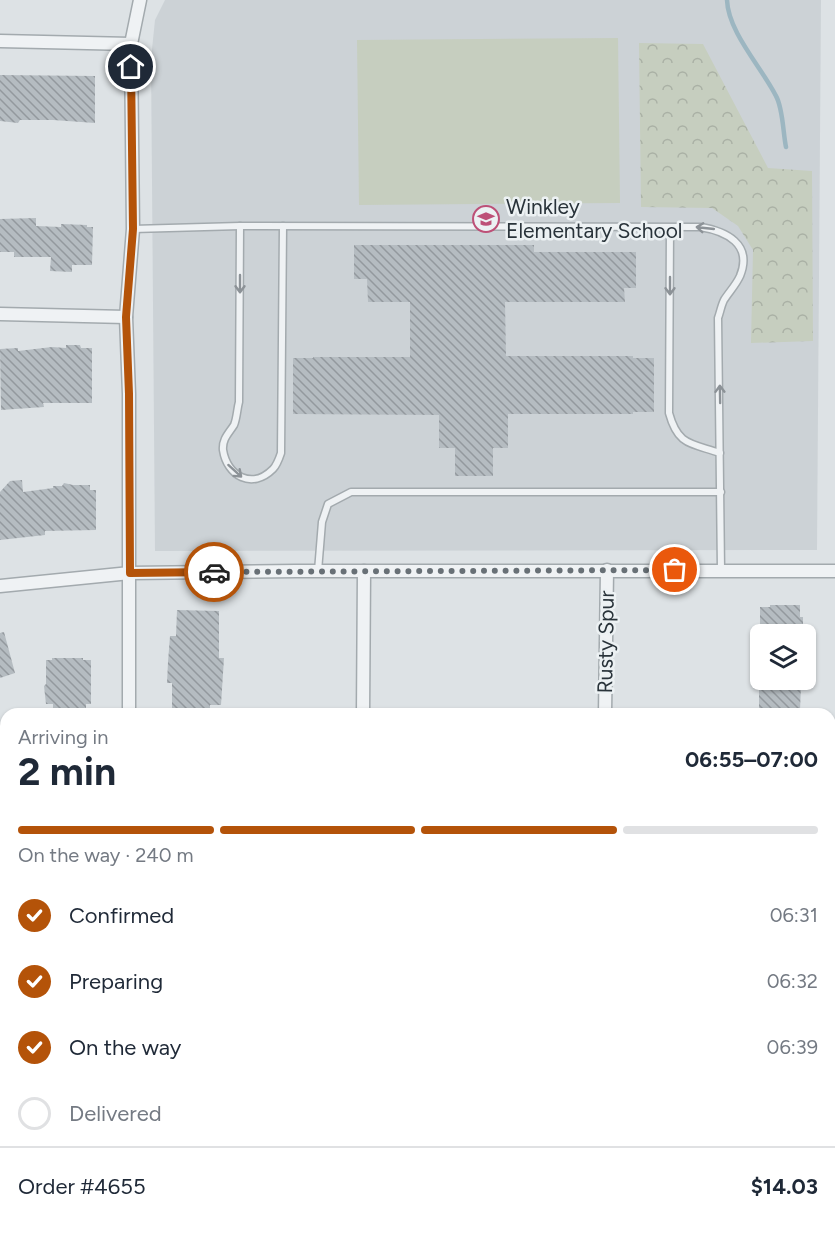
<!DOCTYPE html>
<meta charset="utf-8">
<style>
body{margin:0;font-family:Figtree,sans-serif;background:#f6f6f7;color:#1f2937;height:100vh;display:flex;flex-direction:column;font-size:22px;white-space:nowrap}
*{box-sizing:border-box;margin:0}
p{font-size:20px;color:#747a83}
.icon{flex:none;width:33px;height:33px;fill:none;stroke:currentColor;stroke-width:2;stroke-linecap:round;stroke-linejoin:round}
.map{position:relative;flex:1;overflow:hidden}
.drawer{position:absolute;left:0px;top:708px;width:836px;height:528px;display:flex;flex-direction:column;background:#fff;border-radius:18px 18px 0 0;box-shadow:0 2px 4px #0004}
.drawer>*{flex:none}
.controls{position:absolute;left:750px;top:624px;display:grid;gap:12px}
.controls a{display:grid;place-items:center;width:66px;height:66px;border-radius:9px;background:#fff;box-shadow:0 2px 4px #0004;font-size:30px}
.pin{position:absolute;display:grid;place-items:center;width:51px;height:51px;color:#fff;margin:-26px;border:3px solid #fff;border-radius:50%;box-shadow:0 2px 6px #0007}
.courier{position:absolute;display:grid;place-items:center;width:60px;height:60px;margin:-30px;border:4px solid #b45309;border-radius:50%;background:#fff;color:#222;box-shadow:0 2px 8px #0007}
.head em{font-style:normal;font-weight:700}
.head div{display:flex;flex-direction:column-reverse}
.head{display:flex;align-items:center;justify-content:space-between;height:102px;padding:0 18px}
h1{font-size:39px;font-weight:700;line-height:45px}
.bar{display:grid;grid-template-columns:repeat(4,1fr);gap:9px 6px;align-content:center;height:72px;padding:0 18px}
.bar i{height:8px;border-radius:4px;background:#e0e1e3}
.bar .active{background:#b45309}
.bar p{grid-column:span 4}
.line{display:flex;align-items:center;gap:15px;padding:0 18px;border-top:2px solid #e0e1e3}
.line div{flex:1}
ol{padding:0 18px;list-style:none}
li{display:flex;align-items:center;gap:18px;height:66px}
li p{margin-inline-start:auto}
li .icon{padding:6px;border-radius:50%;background:#b45309;color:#fff;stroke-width:4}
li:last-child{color:#747a83}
li i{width:33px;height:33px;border:3px solid #e0e1e3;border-radius:50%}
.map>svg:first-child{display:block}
.built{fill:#ccd2d6}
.green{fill:#c6cebf}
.forest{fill:url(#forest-crowns)}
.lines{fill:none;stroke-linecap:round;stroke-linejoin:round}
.stream{stroke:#9cb6c1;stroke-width:4.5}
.building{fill:url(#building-back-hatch)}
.lane-casing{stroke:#a3aaae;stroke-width:9}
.street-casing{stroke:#a3aaae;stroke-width:15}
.lane{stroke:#eff2f4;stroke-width:6}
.street{stroke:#eff2f4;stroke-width:12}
.oneway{stroke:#8c9297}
.done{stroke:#687076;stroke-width:6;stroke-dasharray:0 10.8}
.route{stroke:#b45309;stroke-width:8}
.labels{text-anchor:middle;stroke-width:5;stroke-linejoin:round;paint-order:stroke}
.poi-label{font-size:21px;fill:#29333a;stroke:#ecf1f3;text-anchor:start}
.street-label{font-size:21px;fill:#29333a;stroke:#ecf1f3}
</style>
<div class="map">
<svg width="835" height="1236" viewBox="0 0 835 1236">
<defs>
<pattern id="forest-crowns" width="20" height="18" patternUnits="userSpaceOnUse" patternTransform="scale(1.5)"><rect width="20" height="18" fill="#c6cebf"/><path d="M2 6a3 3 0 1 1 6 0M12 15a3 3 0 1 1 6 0" fill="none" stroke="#aab1a5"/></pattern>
<pattern id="building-back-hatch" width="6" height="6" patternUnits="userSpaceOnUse" patternTransform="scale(1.5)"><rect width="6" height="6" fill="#b5bcc1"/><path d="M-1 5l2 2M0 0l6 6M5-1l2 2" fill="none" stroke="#93999e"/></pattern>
</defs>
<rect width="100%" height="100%" fill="#dde2e5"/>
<!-- built -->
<polygon class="built" points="165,0 821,0 817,550 155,551 151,59 155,20"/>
<!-- green -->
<polygon class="green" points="618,38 620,203 359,205 357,40"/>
<!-- forest -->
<polygon class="forest" points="639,43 703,44 768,168 812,171 813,341 751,343 753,250 738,226 712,208 641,207"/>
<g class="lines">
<!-- stream -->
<path class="stream" d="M727,0c1,32 35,68 49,96 7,12 7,37 10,51"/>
</g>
<!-- building -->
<g class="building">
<polygon points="0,75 95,76 95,123 53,120 20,120 18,123 0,121"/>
<polygon points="36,218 36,226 61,227 61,224 87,225 87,227 93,227 92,265 72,265 72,272 50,271 51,257 14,257 14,252 0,252 0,219"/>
<polygon points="354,245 534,245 534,252 636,252 636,288 624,288 625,302 505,302 506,356 633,356 633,358 654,358 654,412 633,412 633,414 508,414 508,448 493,448 493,476 455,476 455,448 439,448 439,415 293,414 293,358 313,358 313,357 410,357 410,302 368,302 367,279 354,279"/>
<polygon points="66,345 80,345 81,348 92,348 92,403 43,403 44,407 1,410 0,349 18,348 18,351 52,347 66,348"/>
<polygon points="22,480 23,492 53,488 53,486 62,486 64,483 73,485 90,485 90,490 96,490 96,530 45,531 45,535 0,540 0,492 10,481"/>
<polygon points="770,605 800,605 800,617 803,617 803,631 799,632 799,634 760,634 760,607 770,607"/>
<polygon points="177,610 219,611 219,658 224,658 221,705 210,705 210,714 172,714 172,683 167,683 168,662 170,636 176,636"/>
<polygon points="4,632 15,673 0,678 0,633"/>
<polygon points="52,658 83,658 83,660 91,660 91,704 86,704 86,714 53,714 53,704 46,704 44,686 46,684 46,660 52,660"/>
<polygon points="759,680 798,680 797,685 801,685 800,711 759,710"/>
</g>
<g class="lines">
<defs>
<g id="lane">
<path d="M240,226l-1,176c-2,7 -2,16 -5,23 -5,8 -12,14 -11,25 4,26 29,40 50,19 4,-4 6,-10 8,-16l2,-227"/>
<path d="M670,228l-1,185c9,33 22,30 51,40"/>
<path d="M133,229l107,-3 460,1c26,4 53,17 40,49 -4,9 -11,16 -16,24 -3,6 -4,13 -6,18l3,252"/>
<polyline points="318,571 322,522 328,504 351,492 721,492"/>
</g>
<g id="street">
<polyline points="0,41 131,44"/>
<polyline points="0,314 126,317"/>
<polyline points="0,586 130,573 296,571 835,571"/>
<polyline points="129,714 129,394 126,317 133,229 131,44 140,0"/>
<polyline points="363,714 364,571"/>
<polyline points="605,714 607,570"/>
<polyline points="830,1072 835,1072"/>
</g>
</defs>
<!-- lane casing -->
<use href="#lane" class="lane-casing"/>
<!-- street casing -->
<use href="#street" class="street-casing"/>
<!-- lane -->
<use href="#lane" class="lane"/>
<!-- street -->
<use href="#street" class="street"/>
</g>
<!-- one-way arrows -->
<defs><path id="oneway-shaft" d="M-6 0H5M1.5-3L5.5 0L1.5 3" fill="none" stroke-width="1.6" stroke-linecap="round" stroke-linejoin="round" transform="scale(1.5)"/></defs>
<g class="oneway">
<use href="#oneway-shaft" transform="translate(705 228) rotate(-174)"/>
<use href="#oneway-shaft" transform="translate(240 284) rotate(90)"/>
<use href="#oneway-shaft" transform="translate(670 286) rotate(90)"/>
<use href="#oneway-shaft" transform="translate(720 394) rotate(-91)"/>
<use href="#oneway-shaft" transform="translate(235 471) rotate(42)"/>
</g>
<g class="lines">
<!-- done -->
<polyline class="done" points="214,572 675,570"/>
<!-- route -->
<polyline class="route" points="131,67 133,229 126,317 129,394 130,573 214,572"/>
</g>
<!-- icons -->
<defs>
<symbol id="school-ring" viewBox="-11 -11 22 22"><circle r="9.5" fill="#ecf1f3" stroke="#bd5077" stroke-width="1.5"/><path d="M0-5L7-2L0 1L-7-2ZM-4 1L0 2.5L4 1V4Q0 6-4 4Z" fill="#bd5077"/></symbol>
</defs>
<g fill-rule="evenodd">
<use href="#school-ring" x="471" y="204" width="30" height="30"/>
</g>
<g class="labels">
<!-- poi labels -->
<g class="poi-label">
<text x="506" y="214">Winkley<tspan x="506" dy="24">Elementary School</tspan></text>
</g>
<!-- street labels -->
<g class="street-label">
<text transform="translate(606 642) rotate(-89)" y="7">Rusty Spur</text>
</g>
</g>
</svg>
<div class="controls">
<a><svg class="icon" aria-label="layers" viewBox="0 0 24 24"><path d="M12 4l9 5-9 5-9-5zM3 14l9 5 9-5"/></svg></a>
</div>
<div class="pin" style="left:675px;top:570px;background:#ea580c"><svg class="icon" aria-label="bag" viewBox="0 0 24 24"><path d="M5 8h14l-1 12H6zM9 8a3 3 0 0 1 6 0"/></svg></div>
<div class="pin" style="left:131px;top:67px;background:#1f2937"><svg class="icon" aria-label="home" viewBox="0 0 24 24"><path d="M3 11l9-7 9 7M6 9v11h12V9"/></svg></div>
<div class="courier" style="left:214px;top:572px"><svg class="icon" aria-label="car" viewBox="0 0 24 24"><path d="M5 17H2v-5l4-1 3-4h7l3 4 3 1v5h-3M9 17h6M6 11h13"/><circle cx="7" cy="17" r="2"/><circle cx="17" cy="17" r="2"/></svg></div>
<section class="drawer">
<div class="head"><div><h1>2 min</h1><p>Arriving in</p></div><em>06:55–07:00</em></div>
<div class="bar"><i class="active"></i><i class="active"></i><i class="active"></i><i></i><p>On the way · 240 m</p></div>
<ol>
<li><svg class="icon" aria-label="check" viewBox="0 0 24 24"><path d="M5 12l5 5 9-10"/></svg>Confirmed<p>06:31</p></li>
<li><svg class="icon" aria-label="check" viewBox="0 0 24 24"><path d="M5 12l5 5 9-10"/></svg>Preparing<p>06:32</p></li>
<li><svg class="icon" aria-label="check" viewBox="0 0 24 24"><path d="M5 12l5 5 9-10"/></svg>On the way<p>06:39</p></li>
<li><i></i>Delivered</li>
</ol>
<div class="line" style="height:78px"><div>Order #4655</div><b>$14.03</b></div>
</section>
</div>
